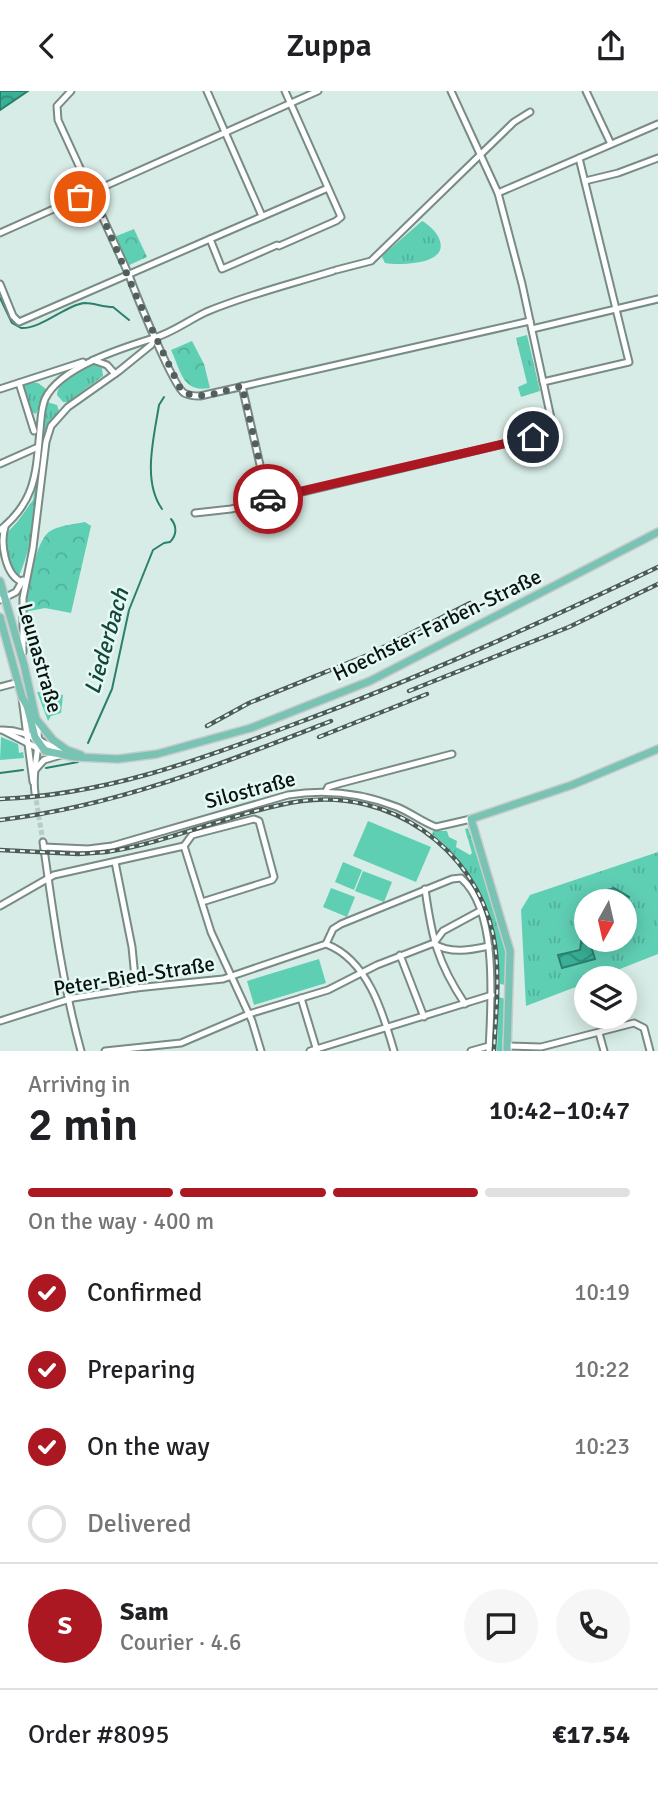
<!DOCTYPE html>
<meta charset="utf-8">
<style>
body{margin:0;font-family:Signika,sans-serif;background:#f6f6f6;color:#202124;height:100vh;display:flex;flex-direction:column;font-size:26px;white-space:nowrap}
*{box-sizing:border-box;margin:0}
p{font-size:23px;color:#757577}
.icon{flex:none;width:38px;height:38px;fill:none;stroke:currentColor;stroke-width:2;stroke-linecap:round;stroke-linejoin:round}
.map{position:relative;height:960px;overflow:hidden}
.side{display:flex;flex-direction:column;background:#fff;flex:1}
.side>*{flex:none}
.needle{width:46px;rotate:188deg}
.fabs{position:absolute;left:574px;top:798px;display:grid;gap:14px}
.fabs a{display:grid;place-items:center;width:63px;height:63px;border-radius:50%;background:#fff;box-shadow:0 4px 18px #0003;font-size:35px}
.pin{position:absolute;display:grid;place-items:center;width:60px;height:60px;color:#fff;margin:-30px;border:4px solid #fff;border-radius:50%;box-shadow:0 2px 7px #0007}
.courier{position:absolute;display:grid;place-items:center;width:70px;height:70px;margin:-35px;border:5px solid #ab1821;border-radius:50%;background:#fff;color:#222;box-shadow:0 2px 9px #0007}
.head em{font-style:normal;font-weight:600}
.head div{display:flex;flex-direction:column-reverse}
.head{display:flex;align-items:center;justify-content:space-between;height:119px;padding:0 28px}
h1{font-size:46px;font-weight:600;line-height:52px}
.bar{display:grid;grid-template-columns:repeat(4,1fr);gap:10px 7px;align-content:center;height:84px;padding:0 28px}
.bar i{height:9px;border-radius:5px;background:#e0e0e0}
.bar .on{background:#ab1821}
.bar p{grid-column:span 4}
.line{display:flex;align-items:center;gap:18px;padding:0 28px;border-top:2px solid #e0e0e0}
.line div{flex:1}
.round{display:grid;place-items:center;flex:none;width:74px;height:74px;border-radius:37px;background:#f6f6f6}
ol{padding:0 28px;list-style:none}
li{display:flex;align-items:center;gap:21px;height:77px}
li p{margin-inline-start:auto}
li .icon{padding:7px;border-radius:50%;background:#ab1821;color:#fff;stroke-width:4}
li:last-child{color:#757577}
li i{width:38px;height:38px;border:4px solid #e0e0e0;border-radius:50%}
header{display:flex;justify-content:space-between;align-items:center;height:91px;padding:0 28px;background:#fff;font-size:32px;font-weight:600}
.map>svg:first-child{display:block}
.grass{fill:url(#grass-tufts);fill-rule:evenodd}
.park{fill:url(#park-crowns)}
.pitch{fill:#5fcfb4}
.water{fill:url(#water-waves);stroke:#2b806d;stroke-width:2}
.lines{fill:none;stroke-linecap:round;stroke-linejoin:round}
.stream{stroke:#2b806d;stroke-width:2}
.minor-tunnel{stroke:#b8cbc6;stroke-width:5;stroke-dasharray:5 2.5;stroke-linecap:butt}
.minor-casing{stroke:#788b85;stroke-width:9}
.major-casing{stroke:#c9cbcb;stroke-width:10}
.minor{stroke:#fff;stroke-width:5}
.major{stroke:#79c3b4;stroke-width:7}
.rail-casing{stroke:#4e5a56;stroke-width:4.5}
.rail{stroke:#e4f9f3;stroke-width:2;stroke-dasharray:5;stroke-linecap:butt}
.done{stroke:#525f5c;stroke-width:7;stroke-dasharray:0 12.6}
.route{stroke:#ab1821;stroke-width:9}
.labels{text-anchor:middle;stroke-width:5;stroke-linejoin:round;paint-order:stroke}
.street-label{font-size:21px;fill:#0b1311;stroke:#e4f9f3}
.water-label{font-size:23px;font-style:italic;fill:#14463a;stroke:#e4f9f3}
</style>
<header><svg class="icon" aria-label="back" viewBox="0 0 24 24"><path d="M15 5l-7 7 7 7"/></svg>Zuppa<svg class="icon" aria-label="share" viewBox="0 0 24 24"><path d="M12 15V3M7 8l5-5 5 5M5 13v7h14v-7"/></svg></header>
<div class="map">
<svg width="658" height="960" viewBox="0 0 658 960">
<defs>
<pattern id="grass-tufts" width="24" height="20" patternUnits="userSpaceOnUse" patternTransform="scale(1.75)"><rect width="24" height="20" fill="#5fcfb4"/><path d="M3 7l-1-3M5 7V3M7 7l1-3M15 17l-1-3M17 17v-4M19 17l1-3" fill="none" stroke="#51b19a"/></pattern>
<pattern id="park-crowns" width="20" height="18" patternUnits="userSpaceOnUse" patternTransform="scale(1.75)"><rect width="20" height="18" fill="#5fcfb4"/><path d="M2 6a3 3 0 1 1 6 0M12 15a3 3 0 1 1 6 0" fill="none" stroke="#51b19a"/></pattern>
<pattern id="water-waves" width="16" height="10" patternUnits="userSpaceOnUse" patternTransform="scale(1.75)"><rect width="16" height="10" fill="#39af95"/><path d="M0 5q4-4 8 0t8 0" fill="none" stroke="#2e8d78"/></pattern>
</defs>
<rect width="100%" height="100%" fill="#d7ece6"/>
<!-- grass -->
<g class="grass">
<path d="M422,130c12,6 31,28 8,38 -10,5 -34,6 -45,4l-3,-6 2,-3z"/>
<polygon points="527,244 540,300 521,306 518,296 527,292 516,247"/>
<path d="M89,274h7l6,3 1,8 -35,26h-5l-6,-7c1,-15 20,-23 32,-30z"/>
<polygon points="29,291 38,292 46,298 36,323 29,320 24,301 24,292"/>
<path d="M47,311l10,3 2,6c-21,25 -17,59 -21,90 -4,25 -9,52 -19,75 -8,-9 -15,-28 -14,-41l13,-14 15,-21z"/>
<polygon points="37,601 63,604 61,622 51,625 48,630"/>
<polygon points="1,646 18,653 19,662 23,661 24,667 0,669"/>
<path d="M468,737l35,110 3,16v31l-6,-1c-2,-59 -21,-112 -68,-150l1,-3h14l2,6 8,4 -1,6 14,8 2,-2 -7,-24z"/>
<path d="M658,761v102l-61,24h-11v5l-60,23 -5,-96 9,-15zM586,810h39v39h-39z"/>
<polygon points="499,906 505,908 502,960 497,960"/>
</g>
<!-- park -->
<g class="park">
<polygon points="134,138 147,166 127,175 114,146"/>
<path d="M192,250l12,23 6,24c-28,5 -29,-17 -39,-38z"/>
<path d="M85,431l6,4 -20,87 -26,-5 -20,4c3,-18 9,-74 27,-82 10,-5 23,-6 33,-8z"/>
</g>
<!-- pitch -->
<g class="pitch">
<polygon points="368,730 431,756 416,791 353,765"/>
<polygon points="343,771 362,779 354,799 335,791"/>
<polygon points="363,780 392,791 384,811 355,800"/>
<polygon points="331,797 355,806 347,826 323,816"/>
<polygon points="319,868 326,892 254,914 247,890"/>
</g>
<!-- water -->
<g class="water">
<polygon points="0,0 28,0 0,19"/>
<polygon points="614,797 629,806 625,814 625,810 609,810 602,804 604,800"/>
<polygon points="582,845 589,849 595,868 562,877 558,864 580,859"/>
</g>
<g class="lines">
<!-- stream -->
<g class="stream">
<path d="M0,207l12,25 9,5c21,1 46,-24 64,-25 9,0 18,4 28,4l16,13"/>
<path d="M162,418c-20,-28 -8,-72 -3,-104l5,-8"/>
<path d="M88,652l24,-54 17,-79 24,-60 11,-7 6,-1c7,-7 7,-16 1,-23"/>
<polyline points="46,677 78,671"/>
<polyline points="0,682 23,679"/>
</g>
<!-- minor-tunnel -->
<polyline class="minor-tunnel" points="35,702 43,751"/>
<defs>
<g id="minor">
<path d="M71,0l-14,15 1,14 71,155c6,17 44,111 55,118 5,3 11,3 16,3l330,-75"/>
<polyline points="207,0 262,125"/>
<polyline points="285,0 341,126 336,130 279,155 277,154 222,178 210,148 328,97"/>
<polyline points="586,0 611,53"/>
<polyline points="585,90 618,82 658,67"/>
<polyline points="498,102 658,33"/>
<polyline points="0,142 318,0"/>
<polyline points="336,179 371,170 514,31 530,21"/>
<polyline points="0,193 13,225 19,231 210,148"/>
<polyline points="532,238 658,208"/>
<polyline points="93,269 107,274 115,283"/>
<polyline points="543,291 629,271 579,67"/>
<polyline points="19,292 34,340"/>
<polyline points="242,295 268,409"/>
<polyline points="0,298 83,271"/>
<polyline points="0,373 38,356"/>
<polyline points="195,422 231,418 554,341 522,193 498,102 451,0"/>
<path d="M5,436c-5,16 0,48 17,55"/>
<path d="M0,439c36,-29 36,-57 40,-100 1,-10 1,-21 5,-31 15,-32 77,-51 109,-61 18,-5 35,-18 52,-26 40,-17 85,-28 127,-41"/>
<polyline points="0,509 16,501 23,489"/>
<polyline points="23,561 23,507 33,457 46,351 51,335 68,316 119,280 151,254 155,247"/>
<polyline points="0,596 19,591"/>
<polyline points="22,607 33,691"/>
<path d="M0,639c28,-1 42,15 67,22"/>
<polyline points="4,640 39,658"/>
<polyline points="35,679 44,669 61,664"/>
<polyline points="326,700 328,696 338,693 452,663"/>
<path d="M35,702c-4,-24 7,-47 2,-70"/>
<path d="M43,751c10,70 19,140 38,209"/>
<polyline points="184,755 211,841 252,930 261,960"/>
<polyline points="184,755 192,744 254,728 259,730 274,786 272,789 202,811"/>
<path d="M44,756l44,2 24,-3 176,-51c36,-6 74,-2 109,12 13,5 25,15 39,20l35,-8"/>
<polyline points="115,771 132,856 136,897"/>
<path d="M425,798c7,49 12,73 40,115"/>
<polyline points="0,815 54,784 184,755"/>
<path d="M326,853c42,16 57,69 68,107"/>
<path d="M434,853c17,10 37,6 55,2"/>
<polyline points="400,864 424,926"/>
<polyline points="301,907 317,960"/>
<path d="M0,930l73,-23 63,-10 87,-9 103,-35 7,-15 8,-5 111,-45 9,-1c38,33 30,127 28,173"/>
<polyline points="599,942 604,960"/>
<polyline points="508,955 541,956 634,932 644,937 650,960"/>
<polyline points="105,960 181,952 249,923 328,899 377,874 434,852 443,840 480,820"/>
<polyline points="310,960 492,904"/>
<polyline points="471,960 489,955"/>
</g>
<g id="major">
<polyline points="0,490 24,574 36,628 53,649 67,659 81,664"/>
<polyline points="0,526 22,606 27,615 35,646 45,660 75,666 118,668 157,663 251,637 370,590 658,441"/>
<polyline points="507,960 510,860 471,728 572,694 658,658"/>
</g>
</defs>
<!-- minor casing -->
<use href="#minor" class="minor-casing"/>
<!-- major casing -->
<use href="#major" class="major-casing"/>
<!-- minor -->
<use href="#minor" class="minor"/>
<!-- major -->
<use href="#major" class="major"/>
<defs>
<g id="rail">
<polyline points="409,600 569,536 658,493"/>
<polyline points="207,635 249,612 370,563 470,512"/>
<polyline points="319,646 427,603"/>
<path d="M0,708c104,-4 196,-38 292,-74 125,-46 246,-101 366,-158"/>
<path d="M0,729c118,-14 221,-56 331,-99"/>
<path d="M0,759l78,4 28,-2c66,-10 129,-41 196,-51 87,-12 172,46 191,133 8,38 3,78 1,117"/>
</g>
</defs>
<!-- rail casing -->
<use href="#rail" class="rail-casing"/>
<!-- rail -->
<use href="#rail" class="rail"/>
</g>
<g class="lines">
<!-- done -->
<path class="done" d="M80,106l12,-5 46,108 43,90c16,13 43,0 61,-4l26,113"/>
<!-- route -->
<polyline class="route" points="268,408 533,346"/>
</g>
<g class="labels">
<!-- street labels -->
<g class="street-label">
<text transform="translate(437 534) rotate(-26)" y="7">Hoechster-Farben-Straße</text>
<text transform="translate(40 567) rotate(74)" y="7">Leunastraße</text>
<text transform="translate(250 699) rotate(-15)" y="7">Silostraße</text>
<text transform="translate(134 885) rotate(-9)" y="7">Peter-Bied-Straße</text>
</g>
<!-- water labels -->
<g class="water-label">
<text transform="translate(106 550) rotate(-74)" y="8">Liederbach</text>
</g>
</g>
</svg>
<div class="fabs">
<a><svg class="needle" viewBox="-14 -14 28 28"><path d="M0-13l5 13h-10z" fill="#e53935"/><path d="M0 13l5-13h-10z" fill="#757577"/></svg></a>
<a><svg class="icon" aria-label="layers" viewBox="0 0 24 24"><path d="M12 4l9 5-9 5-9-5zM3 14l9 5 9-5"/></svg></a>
</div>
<div class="pin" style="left:80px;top:106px;background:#ea580c"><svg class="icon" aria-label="bag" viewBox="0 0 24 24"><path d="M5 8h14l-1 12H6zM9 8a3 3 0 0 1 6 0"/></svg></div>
<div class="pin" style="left:533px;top:346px;background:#1f2937"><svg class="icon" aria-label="home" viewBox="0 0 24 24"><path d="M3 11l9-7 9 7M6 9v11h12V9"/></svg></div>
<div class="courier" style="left:268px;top:408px"><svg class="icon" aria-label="car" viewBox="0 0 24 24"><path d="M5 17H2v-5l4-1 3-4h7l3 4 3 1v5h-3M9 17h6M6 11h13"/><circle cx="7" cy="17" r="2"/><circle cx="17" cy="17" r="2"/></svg></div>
</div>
<section class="side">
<div class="head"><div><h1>2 min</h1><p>Arriving in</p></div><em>10:42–10:47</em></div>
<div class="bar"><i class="on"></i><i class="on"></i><i class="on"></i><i></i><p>On the way · 400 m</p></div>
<ol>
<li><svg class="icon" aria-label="check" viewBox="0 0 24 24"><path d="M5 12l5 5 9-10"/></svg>Confirmed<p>10:19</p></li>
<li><svg class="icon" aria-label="check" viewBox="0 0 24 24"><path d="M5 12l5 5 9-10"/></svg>Preparing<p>10:22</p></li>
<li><svg class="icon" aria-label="check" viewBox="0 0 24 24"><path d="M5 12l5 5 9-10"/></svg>On the way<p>10:23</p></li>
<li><i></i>Delivered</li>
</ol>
<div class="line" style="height:126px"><b class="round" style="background:#ab1821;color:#fff">S</b><div><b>Sam</b><p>Courier · 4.6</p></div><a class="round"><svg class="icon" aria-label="chat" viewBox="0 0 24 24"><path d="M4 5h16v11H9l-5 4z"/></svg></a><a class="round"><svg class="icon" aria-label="phone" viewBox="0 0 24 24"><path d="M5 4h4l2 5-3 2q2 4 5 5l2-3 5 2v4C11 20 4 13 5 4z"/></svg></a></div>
<div class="line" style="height:91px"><div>Order #8095</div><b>€17.54</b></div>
</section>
